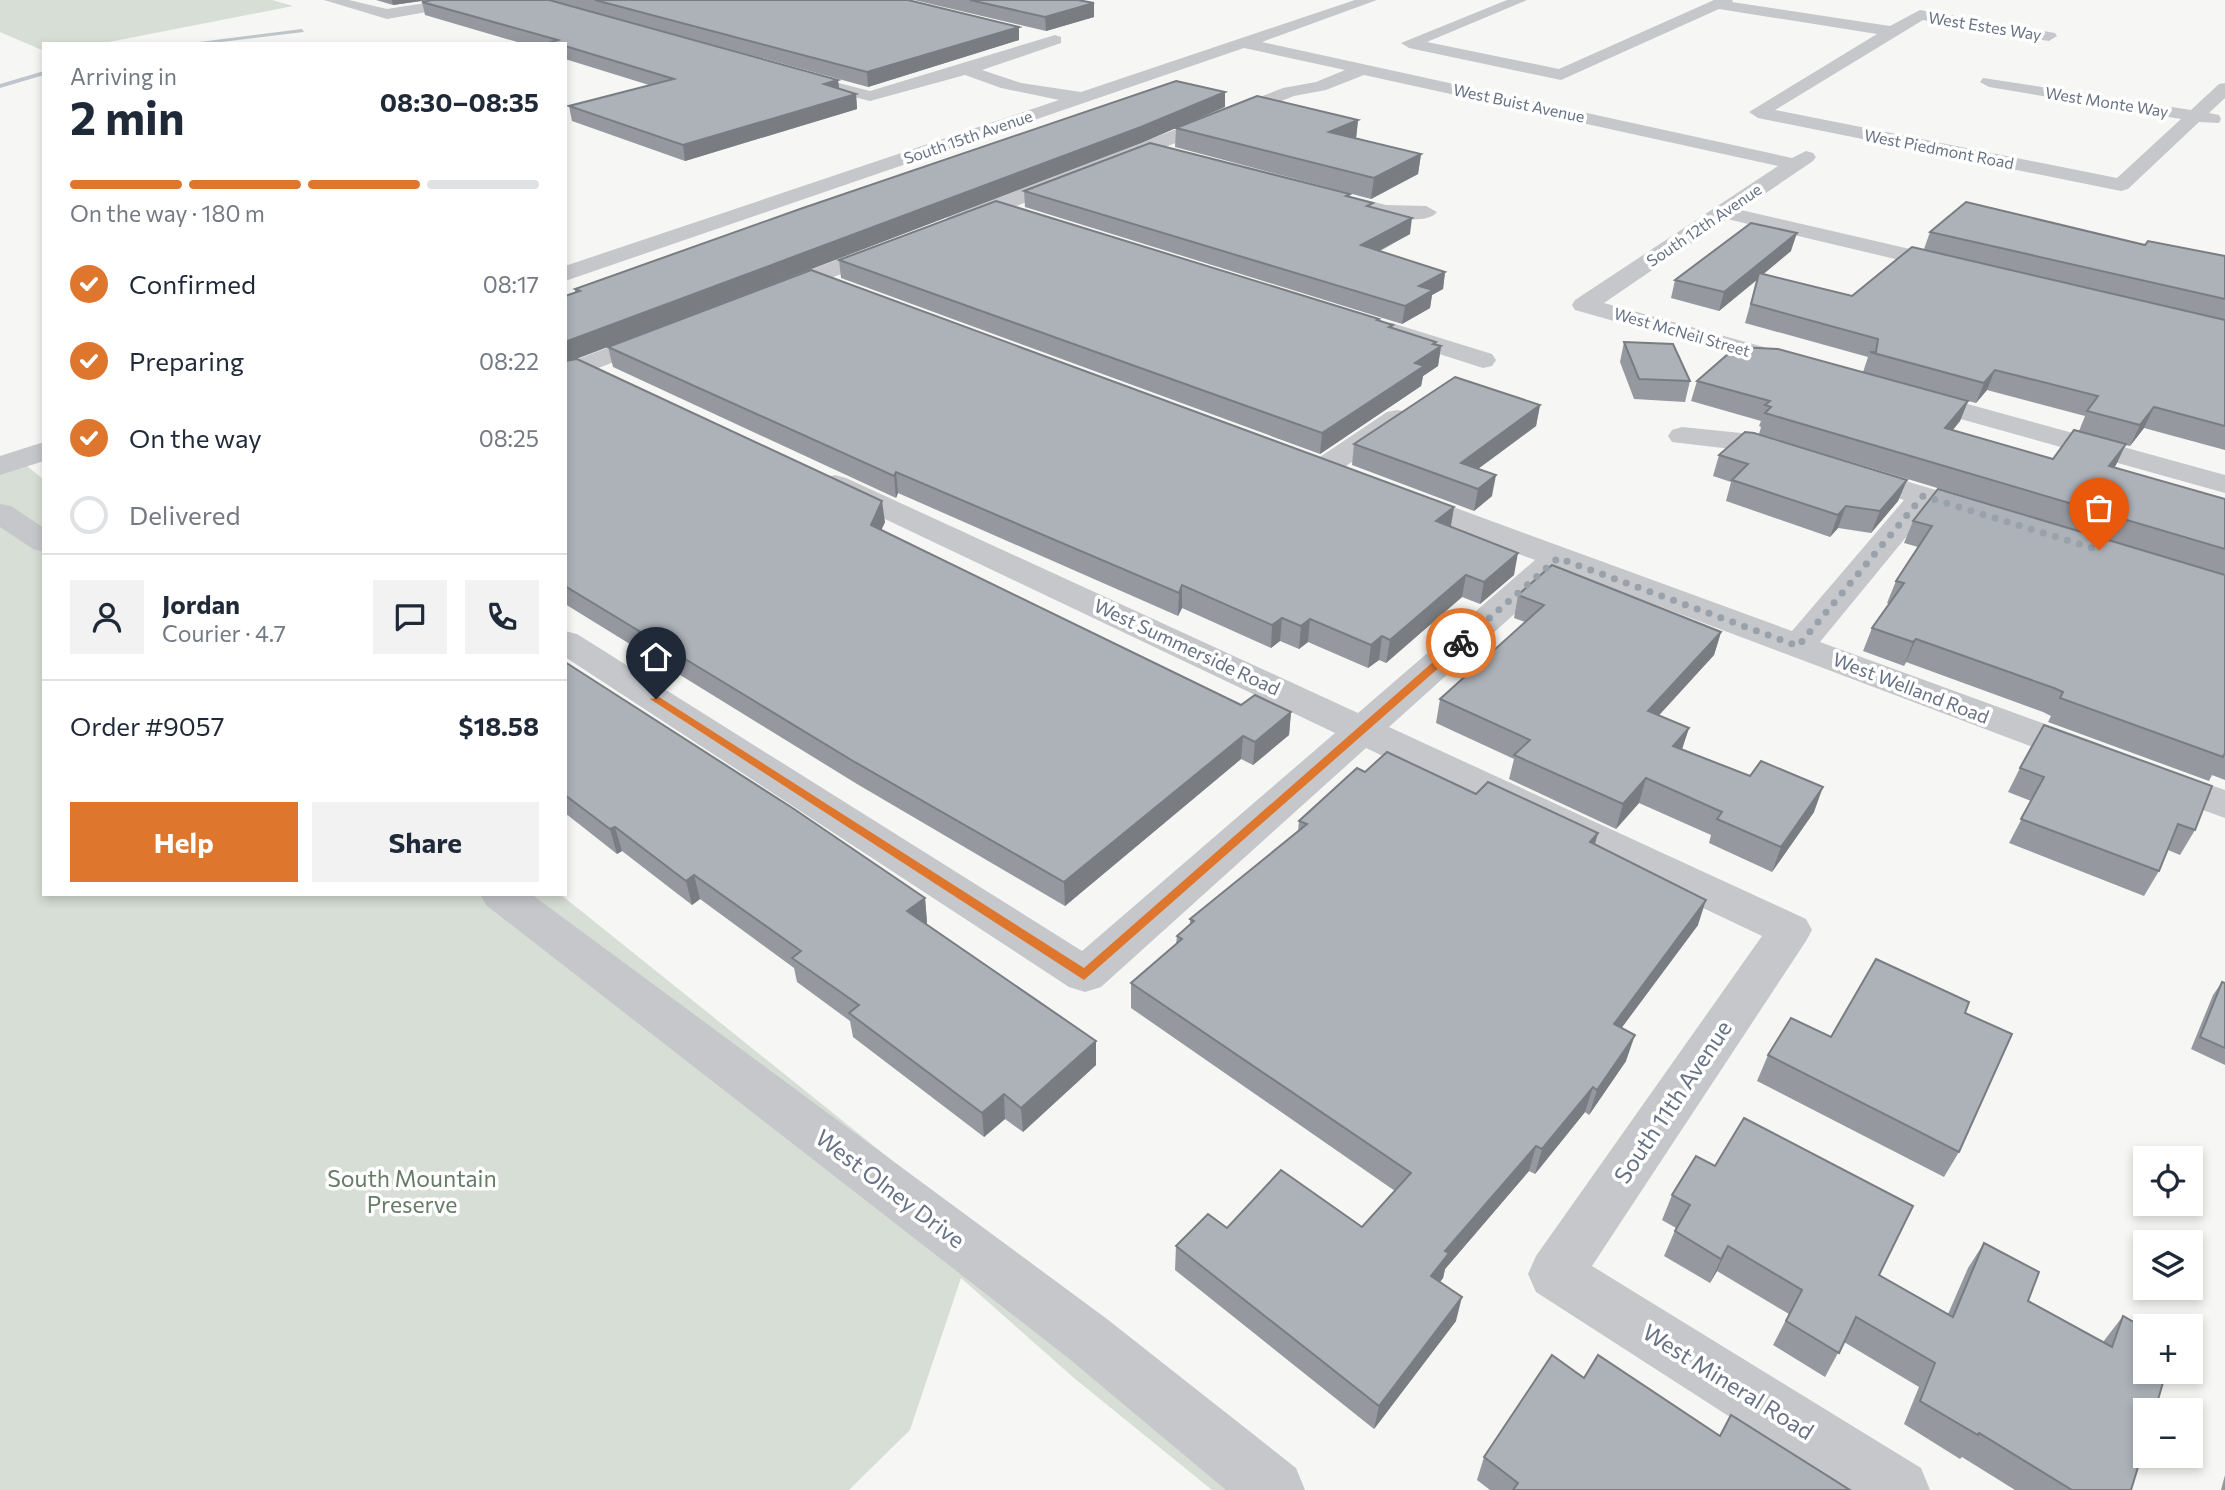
<!DOCTYPE html>
<meta charset="utf-8">
<style>
body{margin:0;font-family:Commissioner,sans-serif;background:#f2f2f3;color:#1f2937;height:100vh;display:flex;flex-direction:column;font-size:26px;white-space:nowrap}
*{box-sizing:border-box;margin:0}
p{font-size:23px;color:#747a83}
.icon{flex:none;width:38px;height:38px;fill:none;stroke:currentColor;stroke-width:2;stroke-linecap:round;stroke-linejoin:round}
.map{position:relative;flex:1;overflow:hidden}
.drawer{position:absolute;left:42px;top:42px;width:525px;height:854px;display:flex;flex-direction:column;background:#fff;border-radius:0px;box-shadow:0 4px 10px #0003}
.drawer>*{flex:none}
.fabs{position:absolute;left:2133px;top:1146px;display:grid;gap:14px}
.fabs a{display:grid;place-items:center;width:70px;height:70px;border-radius:0px;background:#fff;box-shadow:0 4px 10px #0003;font-size:35px}
.pin{position:absolute;display:grid;place-items:center;width:60px;height:60px;color:#fff;margin:-72px -30px;border-radius:50% 50% 50% 0;rotate:-45deg;box-shadow:0 0 7px #0007}
.pin .icon{rotate:45deg}
.courier{position:absolute;display:grid;place-items:center;width:70px;height:70px;margin:-35px;border:5px solid #de772d;border-radius:50%;background:#fff;color:#222;box-shadow:0 2px 9px #0007}
.summary em{font-style:normal;font-weight:700}
.summary div{display:flex;flex-direction:column-reverse}
.summary{display:flex;align-items:center;justify-content:space-between;height:119px;padding:0 28px}
h1{font-size:46px;font-weight:700;line-height:52px}
.bar{display:grid;grid-template-columns:repeat(4,1fr);gap:10px 7px;align-content:center;height:84px;padding:0 28px}
.bar i{height:9px;border-radius:5px;background:#e0e1e3}
.bar .current{background:#de772d}
.bar p{grid-column:span 4}
.line{display:flex;align-items:center;gap:18px;padding:0 28px;border-top:2px solid #e0e1e3}
.line div{flex:1}
.round{display:grid;place-items:center;flex:none;width:74px;height:74px;border-radius:0px;background:#f2f2f3}
ol{padding:0 28px;list-style:none}
li{display:flex;align-items:center;gap:21px;height:77px}
li p{margin-inline-start:auto}
li .icon{padding:7px;border-radius:50%;background:#de772d;color:#fff;stroke-width:4}
li:last-child{color:#747a83}
li i{width:38px;height:38px;border:4px solid #e0e1e3;border-radius:50%}
.action{display:flex;gap:14px;margin-top:auto;padding:14px 28px}
.action a{flex:1;height:80px;border-radius:0px;background:#de772d;color:#fff;font-size:28px;font-weight:700;line-height:80px;text-align:center}
.action a+a{background:#f2f2f3;color:#1f2937}
.map>svg:first-child{display:block}
.green{fill:#d7ded5}
.lines{fill:none;stroke-linecap:round;stroke-linejoin:round}
.stream{fill:#bec6cb;fill-rule:evenodd}
.minor{fill:#c5c7cb;fill-rule:evenodd}
.wall{fill:#95999f;fill-rule:evenodd}
.shaded-wall{fill:#797d82}
.building{fill:#adb2b9;stroke:#797d82;stroke-width:2}
.route{fill:#de772d}
.done{stroke:#99a1ab;stroke-width:7;stroke-dasharray:0 12.6}
.labels{text-anchor:middle;stroke-width:7;stroke-linejoin:round;paint-order:stroke}
.far-street-label{font-size:16px;fill:#677284;stroke:#fff}
.street-label{font-size:19px;fill:#677284;stroke:#fff}
.near-street-label{font-size:23px;fill:#677284;stroke:#fff}
.near-park-label{font-size:23px;fill:#667b65;stroke:#fff}
</style>
<div class="map">
<svg width="2225" height="1490" viewBox="0 0 2225 1490">
<rect width="100%" height="100%" fill="#f6f7f4"/>
<!-- green -->
<g class="green">
<polygon points="0,0 272,0 293,6 99,44 44,44 44,51 0,32"/>
<polygon points="15,456 44,480 44,894 560,894 1303,1490 1212,1490 1074,1378 961,1278 910,1430 849,1490 0,1490 0,461"/>
</g>
<g class="lines">
<!-- stream -->
<g class="stream">
<polygon points="302,29 304,32 205,44 184,44"/>
<polygon points="44,71 44,75 0,88 0,84"/>
</g>
<!-- minor -->
<g class="minor">
<polygon points="324,0 349,0 387,9 445,0 479,0 472,4 387,19"/>
<polygon points="1355,0 1377,0 1262,42 1792,158 1806,151 1813,153 1816,157 1813,161 1741,210 1962,261 1966,266 1962,271 1954,273 1727,219 1604,303 1793,355 1797,361 1793,367 1784,369 1575,310 1572,305 1575,300 1778,166 1364,75 1326,90 1294,96 964,227 948,227 945,222 948,217 1283,88 1316,82 1345,70 1244,48 565,281 565,266 1059,100 1001,88 965,75 870,101 797,83 794,79 797,75 803,74 870,91 1055,35 1061,37 1061,43 982,70 1021,83 1081,92"/>
<polygon points="1507,0 1527,0 1427,42 1559,69 1714,0 1733,0 1732,2 1890,26 1920,10 2055,33 2057,36 2049,41 1923,20 1775,110 2117,178 2181,119 1989,87 1980,82 1983,78 2191,110 2219,84 2225,83 2225,98 2209,113 2219,115 2221,119 2219,123 2199,122 2128,189 2121,191 1758,118 1749,112 1877,34 1719,9 1561,80 1409,48 1401,43"/>
<path d="M1335,192l51,13 40,1 11,6c-14,19 -89,-4 -109,-10l-4,-4z"/>
<polygon points="890,240 898,242 901,247 898,252 779,298 761,298 758,293 761,288"/>
<polygon points="1392,323 1492,354 1496,360 1492,366 1483,368 1383,336 1379,331 1383,326"/>
<polygon points="659,328 668,331 672,336 668,341 565,381 565,364"/>
<polygon points="1913,389 2225,475 2225,493 1903,403 1899,397 1903,391"/>
<polygon points="1397,410 1407,412 1411,418 1407,424 1333,475 1322,478 1311,475 1307,469 1311,463 1387,412"/>
<polygon points="1682,427 1751,434 1795,447 1800,453 1795,459 1785,462 1748,451 1672,442 1668,436 1672,430"/>
<polygon points="44,442 44,461 0,475 0,456"/>
<polygon points="1852,465 1993,507 1998,514 1993,521 1982,523 1930,508 1820,642 2103,745 2108,754 2103,763 2089,766 2075,763 1563,570 1389,727 1806,919 1812,930 1806,941 1592,1266 1921,1468 1930,1490 1843,1490 1536,1292 1528,1274 1536,1256 1762,936 1366,748 1101,987 1085,992 1069,987 565,657 565,631 577,634 1082,951 1335,733 824,490 820,484 824,478 835,475 846,478 1358,713 1535,560 1393,507 1389,500 1393,493 1404,491 1415,493 1792,631 1904,500 1841,480 1837,474 1841,468"/>
<polygon points="0,504 11,506 44,528 44,552 33,549 0,527"/>
<polygon points="2158,767 2225,790 2225,818 2144,789 2138,780 2144,771"/>
<polygon points="480,894 531,894 1107,1319 1296,1468 1305,1490 1226,1490 1067,1357 486,905"/>
</g>
</g>
<!-- wall -->
<g class="wall">
<polygon points="376,0 428,0 393,5"/>
<polygon points="549,0 908,0 1019,27 1019,40 868,87"/>
<polygon points="914,0 1078,0 1094,17 1046,31"/>
<polygon points="422,2 838,80 839,89 856,94 857,109 685,161 572,121 569,106 649,85 565,59 565,44 524,44 425,15"/>
<polygon points="1225,107 1141,143 574,360 885,522 881,530 1241,705 1291,712 1289,735 1253,765 1241,759 1065,906 857,784 565,604 565,296 575,293 575,289"/>
<polygon points="1358,120 1356,138 1421,154 1418,174 1371,199 1175,147 1176,128"/>
<polygon points="1024,191 1350,194 1350,197 1373,208 1410,234 1380,251 1445,272 1443,289 1432,295 1430,308 1402,324 1025,207"/>
<path d="M1930,232l215,13 80,11v194l-81,-22 -14,18 -5,-1 -11,23 111,31v281l-13,-5 -3,6 -161,-59 3,-6 -8,-4 -137,-50 -2,4 -41,-15 9,-23 17,-24 -2,-1 9,-22 22,-34 -14,-4 9,-22 305,52 -459,-139 2,-7 -2,-1 2,-5 -70,-20 6,-20 166,-9 5,-15 -123,-34 12,-43 -38,31 -48,-13 4,-18 116,-29 -28,23 89,22 72,-47zM1987,390l98,26 -6,15 -26,28 -100,-29 7,-9 8,-20 8,2z"/>
<polygon points="839,260 1379,319 1379,321 1393,325 1392,328 1436,342 1436,345 1441,346 1438,366 1423,376 1421,386 1320,454 841,278"/>
<polygon points="1624,342 1690,381 1685,402 1634,399 1620,362"/>
<polygon points="608,347 1454,507 1451,527 1514,575 1480,604 1462,597 1386,663 1379,660 1368,668 1308,642 1299,649 1280,641 1271,648 1182,608 1178,616 898,493 896,498 613,367"/>
<polygon points="1540,405 1536,426 1478,469 1492,496 1474,511 1352,465 1354,444"/>
<polygon points="1719,455 1907,480 1898,501 1871,533 1838,528 1830,537 1726,501 1731,482 1713,476"/>
<polygon points="1518,595 1721,632 1714,655 1658,716 1689,728 1682,749 1814,812 1772,872 1709,843 1711,835 1639,803 1616,829 1509,779 1514,759 1436,723 1440,699 1525,622 1514,618"/>
<polygon points="565,662 925,898 927,923 926,924 1096,1041 1096,1065 1023,1132 1005,1119 984,1137 853,1037 850,1021 797,982 794,968 700,899 692,905 622,851 617,854 565,813"/>
<polygon points="2020,768 2195,830 2180,855 2168,850 2159,871 2144,896 2009,843 2031,801 2008,792"/>
<polygon points="1365,772 1476,794 1595,845 1698,925 1621,1028 1626,1061 1589,1115 1585,1112 1535,1174 1529,1171 1445,1269 1443,1278 1440,1282 1456,1321 1374,1429 1175,1270 1176,1246 1227,1228 1362,1227 1395,1191 1131,1008 1131,983 1176,944 1177,936 1190,925 1190,919 1298,831 1299,821"/>
<polygon points="2222,982 2225,983 2225,1065 2191,1049 2213,995"/>
<polygon points="1831,1037 1959,1152 1944,1177 1757,1081 1768,1055"/>
<polygon points="1672,1195 1879,1275 1948,1314 1968,1268 1984,1243 2028,1301 2103,1342 2123,1316 2131,1490 2015,1490 1962,1457 1960,1459 1904,1424 1919,1387 1844,1342 1825,1377 1773,1345 1789,1314 1717,1271 1710,1283 1664,1256 1676,1228 1662,1220"/>
<polygon points="1584,1378 1720,1436 1731,1415 1850,1490 1490,1490 1477,1480 1484,1457"/>
<polygon points="2225,1475 2225,1490 2221,1490"/>
</g>
<!-- shaded-wall -->
<g class="shaded-wall">
<polygon points="392,0 428,0 393,5"/>
<polygon points="1094,3 1094,17 1046,31 1045,17"/>
<polygon points="1019,27 1019,40 868,87 867,72"/>
<polygon points="838,80 840,95 824,84"/>
<polygon points="1225,92 1225,107 1141,143 565,363 565,342"/>
<polygon points="856,94 857,109 685,161 683,145"/>
<polygon points="1358,120 1356,139 1329,132"/>
<polygon points="1421,154 1418,174 1371,199 1374,178"/>
<polygon points="1412,218 1410,234 1359,261 1361,245"/>
<polygon points="1797,233 1791,251 1719,311 1724,292"/>
<polygon points="1445,272 1443,289 1432,295 1430,308 1402,324 1405,306 1419,286"/>
<polygon points="1436,342 1435,350 1441,346 1438,366 1423,376 1421,386 1320,454 1322,433 1415,363"/>
<polygon points="1995,370 1987,390 1976,403 1984,383"/>
<polygon points="1968,401 1960,421 1937,449 1945,428"/>
<polygon points="1540,405 1536,426 1460,482 1461,463"/>
<polygon points="2154,407 2144,428 2130,446 2140,425"/>
<polygon points="2126,444 2116,465 2099,488 2109,466"/>
<polygon points="896,472 898,493 896,498 894,476"/>
<polygon points="1496,475 1492,496 1474,511 1478,489"/>
<polygon points="1907,480 1898,501 1871,533 1880,511"/>
<polygon points="882,501 885,522 874,546 871,525"/>
<polygon points="1846,506 1838,528 1830,537 1838,515"/>
<polygon points="1454,507 1450,529 1436,521"/>
<polygon points="1518,553 1514,575 1480,604 1484,582"/>
<polygon points="1466,575 1462,597 1386,663 1390,640"/>
<polygon points="1182,585 1182,608 1178,616 1179,593"/>
<polygon points="1282,618 1280,641 1271,648 1272,625"/>
<polygon points="1310,619 1308,642 1299,649 1301,626"/>
<polygon points="1721,632 1714,655 1641,735 1648,711"/>
<polygon points="1382,636 1379,660 1368,668 1371,645"/>
<polygon points="1916,639 1906,662 1904,666 1913,642"/>
<polygon points="1291,712 1289,735 1253,765 1255,742"/>
<polygon points="1689,728 1681,752 1673,746"/>
<polygon points="1243,736 1241,759 1065,906 1064,882"/>
<polygon points="1646,778 1639,803 1616,829 1623,804"/>
<polygon points="1823,787 1814,812 1772,872 1781,847"/>
<polygon points="615,827 622,851 617,854 610,829"/>
<polygon points="1598,833 1591,858 1590,842"/>
<polygon points="694,875 700,899 692,905 686,881"/>
<polygon points="925,898 927,923 910,936 907,911"/>
<polygon points="1706,900 1698,925 1606,1049 1614,1024"/>
<polygon points="1635,1035 1626,1061 1589,1115 1597,1090"/>
<polygon points="1096,1041 1096,1065 1023,1132 1021,1108"/>
<polygon points="1593,1087 1585,1112 1535,1174 1542,1149"/>
<polygon points="1004,1094 1005,1119 984,1137 982,1113"/>
<polygon points="1536,1146 1529,1171 1445,1269 1443,1278 1425,1300 1431,1276 1445,1251"/>
<polygon points="1728,1246 1717,1271 1710,1283 1721,1259"/>
<polygon points="1462,1297 1456,1321 1374,1429 1379,1406"/>
</g>
<!-- building -->
<g class="building">
<polygon points="432,0 549,0 838,80 824,84 856,94 683,145 569,106 674,79 565,46 565,44 557,44 551,42 558,40 422,2"/>
<polygon points="595,0 908,0 1019,27 867,72"/>
<polygon points="970,0 1078,0 1094,3 1045,17"/>
<polygon points="1176,81 1225,92 1141,127 565,342 565,296 580,291 575,289 800,209"/>
<polygon points="1257,96 1358,120 1329,132 1421,154 1374,178 1176,128"/>
<polygon points="1150,143 1350,194 1346,196 1373,203 1367,206 1412,218 1361,245 1445,272 1419,286 1433,290 1405,306 1024,191"/>
<polygon points="996,201 1379,319 1377,320 1393,325 1389,327 1436,342 1433,344 1441,346 1415,363 1424,366 1322,433 839,260"/>
<polygon points="1966,202 2145,245 2148,241 2225,256 2225,299 1930,232"/>
<polygon points="1751,223 1797,233 1724,292 1675,280"/>
<polygon points="1912,247 2225,320 2225,426 2154,407 2140,425 2087,411 2098,396 1995,370 1984,383 1870,352 1876,352 1878,339 1751,304 1759,273 1852,296"/>
<polygon points="811,270 1454,507 1436,521 1518,553 1484,582 1466,575 1390,640 1382,636 1371,645 1310,619 1301,626 1282,618 1272,625 1182,585 1179,593 896,472 894,476 608,347"/>
<polygon points="1624,342 1673,344 1690,381 1639,379"/>
<polygon points="1736,347 1778,349 1968,401 1945,428 2053,459 2074,430 2126,444 2109,466 2225,499 2225,549 1765,413 1771,407 1765,405 1770,401 1697,381"/>
<polygon points="577,359 882,501 871,525 1241,705 1255,695 1291,712 1255,742 1243,736 1064,882 853,761 565,586 565,361"/>
<polygon points="1455,377 1540,405 1461,463 1496,475 1478,489 1354,444"/>
<polygon points="1745,432 1754,433 1907,480 1880,511 1846,506 1838,515 1732,480 1748,464 1719,455"/>
<polygon points="1938,489 2225,575 2225,753 2223,757 2060,698 2063,692 2054,688 1916,639 1913,642 1872,628 1904,583 1896,581 1932,526 1913,521"/>
<polygon points="1552,565 1721,632 1648,711 1689,728 1673,746 1750,776 1761,761 1823,787 1781,847 1717,819 1722,812 1646,778 1623,804 1514,755 1530,740 1440,699 1544,605 1518,595"/>
<polygon points="565,662 794,809 925,898 907,911 1096,1041 1021,1108 1004,1094 982,1113 849,1013 859,1005 792,958 801,951 694,875 686,881 615,827 610,829 565,795"/>
<polygon points="2044,725 2212,786 2195,830 2178,824 2159,871 2021,819 2044,777 2020,768"/>
<polygon points="1387,752 1476,794 1488,782 1598,833 1590,842 1706,900 1614,1024 1635,1035 1597,1090 1593,1087 1542,1149 1536,1146 1445,1251 1449,1253 1431,1276 1462,1297 1379,1406 1176,1246 1208,1214 1227,1228 1281,1170 1362,1227 1411,1173 1131,983 1182,939 1177,936 1194,921 1190,919 1307,824 1299,821 1357,768 1365,772"/>
<polygon points="1876,959 1969,1002 1965,1013 2012,1034 1959,1152 1768,1055 1791,1018 1831,1037"/>
<polygon points="2222,982 2225,983 2225,1048 2200,1037"/>
<polygon points="1744,1118 1913,1206 1879,1275 1953,1317 1984,1243 2039,1272 2028,1301 2112,1347 2123,1316 2146,1329 2146,1372 2166,1372 2155,1410 2146,1410 2146,1441 2131,1490 2072,1490 1979,1433 1978,1435 1920,1401 1935,1363 1856,1317 1839,1353 1786,1321 1802,1290 1728,1246 1721,1259 1675,1231 1690,1205 1672,1195 1696,1156 1715,1166"/>
<polygon points="1552,1355 1584,1378 1598,1355 1720,1436 1731,1415 1850,1490 1513,1490 1518,1483 1484,1457"/>
</g>
<!-- route -->
<polygon class="route" points="1458,640 1467,643 1084,980 650,699 659,697 1084,968"/>
<g class="lines">
<!-- done -->
<polyline class="done" points="1461,643 1558,558 1798,646 1923,496 2099,550"/>
</g>
<g class="labels">
<!-- far-street labels -->
<g class="far-street-label">
<text transform="translate(1985 26) rotate(9)" y="6">West Estes Way</text>
<text transform="translate(2107 102) rotate(9)" y="6">West Monte Way</text>
<text transform="translate(1519 103) rotate(12)" y="6">West Buist Avenue</text>
<text transform="translate(968 137) rotate(-19)" y="6">South 15th Avenue</text>
<text transform="translate(1939 149) rotate(11)" y="6">West Piedmont Road</text>
<text transform="translate(1704 225) rotate(-34)" y="6">South 12th Avenue</text>
<text transform="translate(1682 332) rotate(16)" y="6">West McNeil Street</text>
</g>
<!-- street labels -->
<g class="street-label">
<text transform="translate(1187 647) rotate(25)" y="7">West Summerside Road</text>
<text transform="translate(1911 688) rotate(21)" y="7">West Welland Road</text>
</g>
<!-- near-street labels -->
<g class="near-street-label">
<text transform="translate(1673 1102) rotate(-56)" y="8">South 11th Avenue</text>
<text transform="translate(890 1189) rotate(37)" y="8">West Olney Drive</text>
<text transform="translate(1728 1382) rotate(32)" y="8">West Mineral Road</text>
</g>
<!-- near-park labels -->
<g class="near-park-label">
<text x="412" y="1187">South Mountain<tspan x="412" dy="26">Preserve</tspan></text>
</g>
</g>
</svg>
<div class="fabs">
<a><svg class="icon" aria-label="locate" viewBox="0 0 24 24"><circle cx="12" cy="12" r="6"/><path d="M12 2v4M12 18v4M2 12h4M18 12h4"/></svg></a>
<a><svg class="icon" aria-label="layers" viewBox="0 0 24 24"><path d="M12 4l9 5-9 5-9-5zM3 14l9 5 9-5"/></svg></a>
<a>+</a>
<a>−</a>
</div>
<div class="pin" style="left:2099px;top:550px;background:#ea580c"><svg class="icon" aria-label="bag" viewBox="0 0 24 24"><path d="M5 8h14l-1 12H6zM9 8a3 3 0 0 1 6 0"/></svg></div>
<div class="pin" style="left:656px;top:699px;background:#1f2937"><svg class="icon" aria-label="home" viewBox="0 0 24 24"><path d="M3 11l9-7 9 7M6 9v11h12V9"/></svg></div>
<div class="courier" style="left:1461px;top:643px"><svg class="icon" aria-label="bike" viewBox="0 0 24 24"><circle cx="6" cy="16" r="4"/><circle cx="18" cy="16" r="4"/><path d="M6 16l4-8h5l3 8M10 8l3 8H6M13 5h3"/></svg></div>
<section class="drawer">
<div class="summary"><div><h1>2 min</h1><p>Arriving in</p></div><em>08:30–08:35</em></div>
<div class="bar"><i class="current"></i><i class="current"></i><i class="current"></i><i></i><p>On the way · 180 m</p></div>
<ol>
<li><svg class="icon" aria-label="check" viewBox="0 0 24 24"><path d="M5 12l5 5 9-10"/></svg>Confirmed<p>08:17</p></li>
<li><svg class="icon" aria-label="check" viewBox="0 0 24 24"><path d="M5 12l5 5 9-10"/></svg>Preparing<p>08:22</p></li>
<li><svg class="icon" aria-label="check" viewBox="0 0 24 24"><path d="M5 12l5 5 9-10"/></svg>On the way<p>08:25</p></li>
<li><i></i>Delivered</li>
</ol>
<div class="line" style="height:126px"><a class="round"><svg class="icon" aria-label="person" viewBox="0 0 24 24"><circle cx="12" cy="8" r="4"/><path d="M4 21q1-7 8-7t8 7"/></svg></a><div><b>Jordan</b><p>Courier · 4.7</p></div><a class="round"><svg class="icon" aria-label="chat" viewBox="0 0 24 24"><path d="M4 5h16v11H9l-5 4z"/></svg></a><a class="round"><svg class="icon" aria-label="phone" viewBox="0 0 24 24"><path d="M5 4h4l2 5-3 2q2 4 5 5l2-3 5 2v4C11 20 4 13 5 4z"/></svg></a></div>
<div class="line" style="height:91px"><div>Order #9057</div><b>$18.58</b></div>
<div class="action"><a>Help</a><a>Share</a></div>
</section>
</div>
